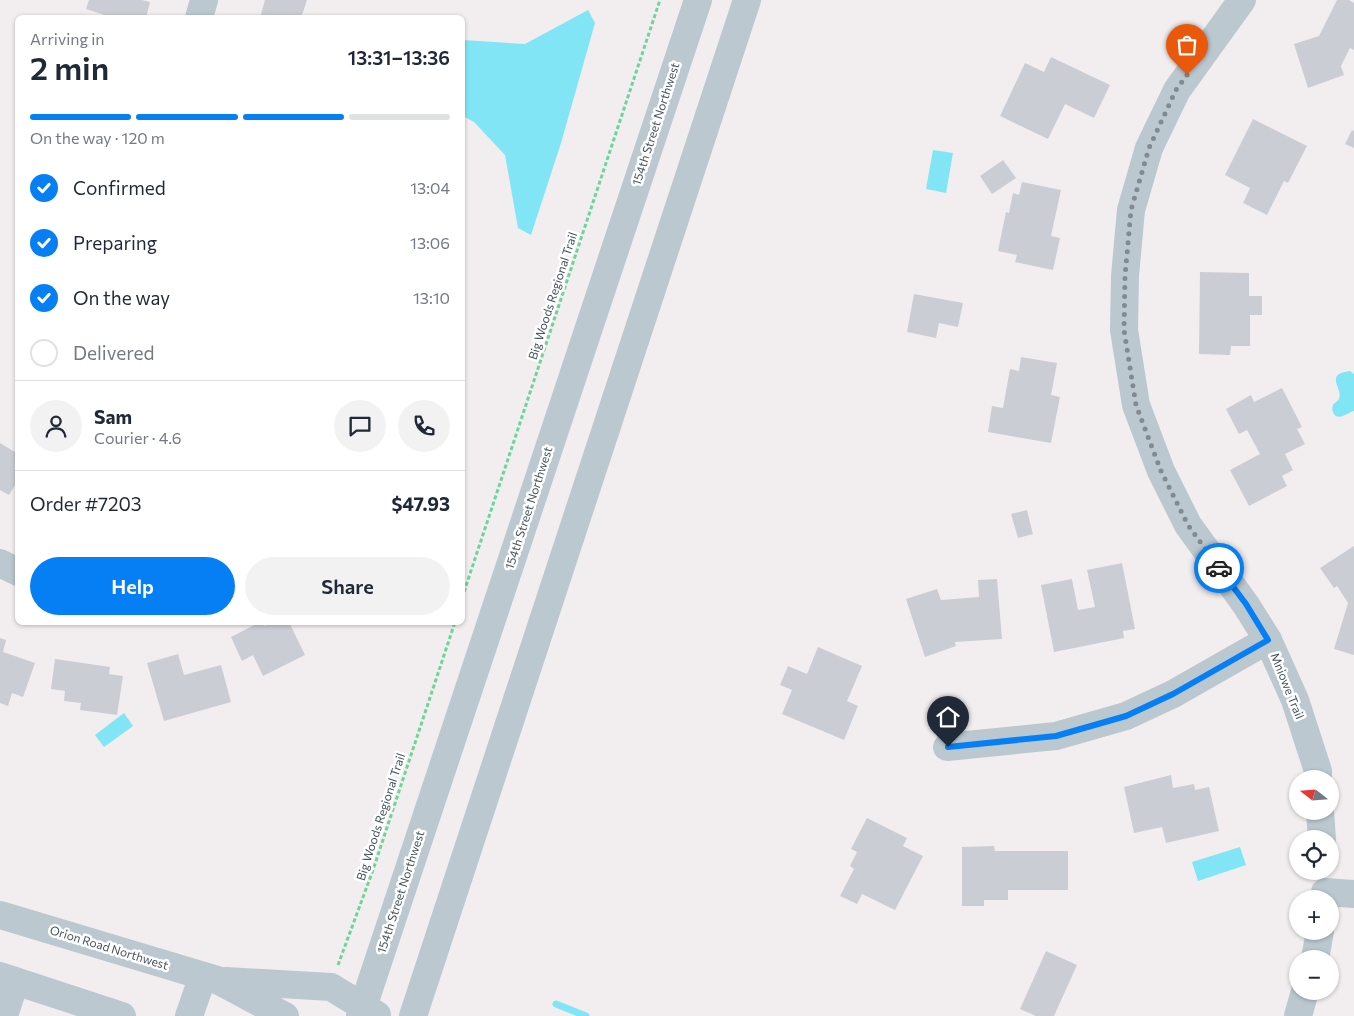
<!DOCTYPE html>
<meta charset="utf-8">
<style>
body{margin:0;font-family:Commissioner,sans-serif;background:#f2f2f3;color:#1f2937;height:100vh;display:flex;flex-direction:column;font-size:19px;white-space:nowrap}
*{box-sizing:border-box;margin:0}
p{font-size:16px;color:#747a83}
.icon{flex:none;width:28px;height:28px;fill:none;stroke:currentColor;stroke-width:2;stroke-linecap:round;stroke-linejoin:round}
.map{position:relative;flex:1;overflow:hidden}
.side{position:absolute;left:15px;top:15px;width:450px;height:610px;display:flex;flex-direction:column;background:#fff;border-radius:8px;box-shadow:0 1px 4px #0004}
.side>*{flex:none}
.needle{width:32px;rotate:287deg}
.tools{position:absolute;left:1289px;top:770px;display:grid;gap:10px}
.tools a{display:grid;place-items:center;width:50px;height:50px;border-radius:50%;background:#fff;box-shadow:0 1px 4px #0004;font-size:25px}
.pin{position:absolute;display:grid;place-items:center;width:42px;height:42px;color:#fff;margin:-51px -21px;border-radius:50% 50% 50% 0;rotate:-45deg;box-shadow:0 0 5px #0007}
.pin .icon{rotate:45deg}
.courier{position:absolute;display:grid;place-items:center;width:50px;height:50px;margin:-25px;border:4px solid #067ff4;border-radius:50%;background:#fff;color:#222;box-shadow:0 1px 6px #0007}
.overview em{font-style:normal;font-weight:600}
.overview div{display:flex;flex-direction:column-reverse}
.overview{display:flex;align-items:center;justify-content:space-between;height:85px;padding:0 15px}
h1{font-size:32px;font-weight:600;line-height:38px}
.bar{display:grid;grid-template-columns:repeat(4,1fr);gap:8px 5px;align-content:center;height:60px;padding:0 15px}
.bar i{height:6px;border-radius:4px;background:#e0e1e3}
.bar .current{background:#067ff4}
.bar p{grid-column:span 4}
.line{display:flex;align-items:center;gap:12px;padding:0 15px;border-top:1px solid #e0e1e3}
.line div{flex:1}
.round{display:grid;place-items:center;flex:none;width:52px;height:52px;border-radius:26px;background:#f2f2f3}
ol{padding:0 15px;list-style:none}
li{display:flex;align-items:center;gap:15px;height:55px}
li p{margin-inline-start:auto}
li .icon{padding:5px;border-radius:50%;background:#067ff4;color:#fff;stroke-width:4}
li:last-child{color:#747a83}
li i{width:28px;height:28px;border:2px solid #e0e1e3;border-radius:50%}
.action{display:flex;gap:10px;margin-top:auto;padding:10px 15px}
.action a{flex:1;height:58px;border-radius:30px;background:#067ff4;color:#fff;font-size:20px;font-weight:600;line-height:58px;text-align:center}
.action a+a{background:#f2f2f3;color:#1f2937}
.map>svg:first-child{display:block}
.water{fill:#81e5f5}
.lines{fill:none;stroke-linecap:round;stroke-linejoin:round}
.stream{stroke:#81e5f5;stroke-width:7}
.building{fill:#caced4}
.path{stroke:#6dd59b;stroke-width:3;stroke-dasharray:4 2.5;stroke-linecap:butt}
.minor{stroke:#bbc8cf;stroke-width:28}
.done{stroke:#828a91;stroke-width:5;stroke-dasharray:0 9}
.route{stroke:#067ff4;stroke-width:6}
.labels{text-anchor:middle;stroke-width:5;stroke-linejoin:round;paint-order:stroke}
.street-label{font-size:12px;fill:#45545e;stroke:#fff}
</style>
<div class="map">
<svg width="1354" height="1016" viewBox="0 0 1354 1016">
<rect width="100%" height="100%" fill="#f2eeef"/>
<!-- water -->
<g class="water">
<polygon points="588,10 595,23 561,143 531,235 518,228 505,155 474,122 463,116 463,40 525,44"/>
<polygon points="933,150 953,153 946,193 926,189"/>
<path d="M1350,371l4,3v37c-6,1 -17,12 -21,1 -1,-2 -1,-5 0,-7 2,-3 5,-4 6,-6 5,-10 -16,-25 11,-28z"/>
<polygon points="124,713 133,726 104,747 95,735"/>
<polygon points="1240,847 1246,865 1198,881 1192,862"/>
</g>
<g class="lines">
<!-- stream -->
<polyline class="stream" points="556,1004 586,1016"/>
</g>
<!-- building -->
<g class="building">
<polygon points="89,0 142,0 150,2 146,18 114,18 86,9"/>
<polygon points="265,0 307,0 301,18 286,16 286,18 260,18"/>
<polygon points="1337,0 1349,0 1354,3 1354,50 1350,48 1341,66 1344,75 1308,88 1294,44 1319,36"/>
<polygon points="1051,57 1110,85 1094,118 1065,104 1048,139 1000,116 1025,63 1044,72"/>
<polygon points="1253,119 1307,146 1288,183 1284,181 1267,215 1243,203 1250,188 1225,175"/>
<polygon points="1352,130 1354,131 1354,148 1345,144"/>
<polygon points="1003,160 1016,178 992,194 980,176"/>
<polygon points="1022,182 1061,190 1051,236 1060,238 1053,270 1015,262 1017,255 998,251 1006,212 1009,213 1013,193 1019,195"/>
<polygon points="1200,272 1249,273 1249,296 1262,296 1262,315 1250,315 1250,346 1231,346 1230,355 1199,354"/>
<polygon points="914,294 963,303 958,327 939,323 936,338 907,332"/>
<polygon points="1021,357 1057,363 1051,395 1060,397 1051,443 988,432 992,406 1003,408 1010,369 1019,371"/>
<polygon points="1282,388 1302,427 1297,429 1305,444 1285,454 1293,470 1282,476 1287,486 1249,506 1230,470 1260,454 1247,430 1239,434 1226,409 1251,395 1254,402"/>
<polygon points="0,443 18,454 18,480 9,495 0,490"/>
<polygon points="1027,510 1033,534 1018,538 1011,514"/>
<polygon points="1354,546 1354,655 1334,649 1348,603 1337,586 1334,588 1320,568"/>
<polygon points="1122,563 1135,629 1123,631 1124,638 1054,652 1041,585 1072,579 1078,610 1095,607 1087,570"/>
<polygon points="997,579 1002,639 955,642 956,646 925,657 906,599 937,589 941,600 979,597 978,580"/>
<polygon points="260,622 263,622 265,626 272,622 289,622 305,655 263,676 253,655 242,661 231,637"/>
<polygon points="0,638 6,640 3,652 35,663 23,697 12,693 8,706 0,703"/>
<polygon points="818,647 862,666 847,701 858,706 844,740 782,714 792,690 780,685 788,666 807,674"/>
<polygon points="178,654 184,675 221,665 231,702 164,721 147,663"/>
<polygon points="55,659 110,667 109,674 123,676 117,715 80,710 81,703 64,701 65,691 51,689"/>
<polygon points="1171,775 1173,788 1194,784 1195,790 1209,787 1219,831 1166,843 1162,827 1134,833 1124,787"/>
<polygon points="867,818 907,838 903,846 923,856 895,910 862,894 857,904 840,896 854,869 850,866 857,852 851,849"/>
<polygon points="994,846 995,851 1068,851 1068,890 1008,890 1008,900 984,900 984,906 962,906 962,847"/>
<polygon points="1046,951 1077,965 1054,1016 1036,1016 1020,1009"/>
</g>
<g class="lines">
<!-- path -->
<g class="path">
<polyline points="462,598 660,0"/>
<polyline points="338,965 373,870 455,622"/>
</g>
<!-- minor -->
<g class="minor">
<polyline points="1242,0 1177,90 1149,148 1131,210 1125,276 1124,330 1136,405 1161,471 1188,525 1246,605 1268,640 1295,700 1318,771 1318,779"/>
<polyline points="199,18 204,0"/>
<polyline points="0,563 18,572"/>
<polyline points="947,747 1056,736 1126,716 1173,694 1268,640"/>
<polyline points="1320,811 1322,839"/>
<polyline points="1325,892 1354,894"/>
<polyline points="0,915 217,980 285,1016"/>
<polyline points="1315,959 1320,931"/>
<polyline points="0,976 122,1016"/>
<polyline points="226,981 331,987 377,1015"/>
<polyline points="4,1016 15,981"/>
<polyline points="189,1016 203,976"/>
<polyline points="360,1016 698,0"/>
<polyline points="413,1016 747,0"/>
<polyline points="1298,1016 1305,991"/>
</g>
</g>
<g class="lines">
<!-- done -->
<polyline class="done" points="1187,75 1176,90 1149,148 1131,210 1125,276 1124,330 1136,405 1161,471 1188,525 1219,568"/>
<!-- route -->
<polyline class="route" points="948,747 1056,736 1126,716 1173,694 1268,640 1246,604 1219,568"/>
</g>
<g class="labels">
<!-- street labels -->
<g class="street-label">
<text transform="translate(656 124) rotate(-72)" y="4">154th Street Northwest</text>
<text transform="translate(553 296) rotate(-72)" y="4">Big Woods Regional Trail</text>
<text transform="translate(529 508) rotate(-72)" y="4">154th Street Northwest</text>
<text transform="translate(1287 686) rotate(68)" y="4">Mniowe Trail</text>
<text transform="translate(381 817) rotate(-72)" y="4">Big Woods Regional Trail</text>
<text transform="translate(401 892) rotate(-72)" y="4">154th Street Northwest</text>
<text transform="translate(109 948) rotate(17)" y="4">Orion Road Northwest</text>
</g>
</g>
</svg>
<div class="tools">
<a><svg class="needle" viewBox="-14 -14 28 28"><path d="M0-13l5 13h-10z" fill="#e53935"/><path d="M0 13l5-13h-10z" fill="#747a83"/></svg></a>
<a><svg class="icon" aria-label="locate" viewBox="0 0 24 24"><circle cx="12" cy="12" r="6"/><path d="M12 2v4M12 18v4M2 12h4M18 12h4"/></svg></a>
<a>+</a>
<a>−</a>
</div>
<div class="pin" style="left:1187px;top:75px;background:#ea580c"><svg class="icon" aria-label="bag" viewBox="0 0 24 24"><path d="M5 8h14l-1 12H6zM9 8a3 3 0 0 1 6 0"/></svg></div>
<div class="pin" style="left:948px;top:747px;background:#1f2937"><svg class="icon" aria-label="home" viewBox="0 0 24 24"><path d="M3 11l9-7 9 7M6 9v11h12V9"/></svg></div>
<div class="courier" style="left:1219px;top:568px"><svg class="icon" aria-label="car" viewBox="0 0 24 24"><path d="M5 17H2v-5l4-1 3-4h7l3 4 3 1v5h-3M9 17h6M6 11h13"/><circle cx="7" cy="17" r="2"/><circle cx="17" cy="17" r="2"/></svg></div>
<section class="side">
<div class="overview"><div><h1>2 min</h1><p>Arriving in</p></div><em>13:31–13:36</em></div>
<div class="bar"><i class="current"></i><i class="current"></i><i class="current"></i><i></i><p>On the way · 120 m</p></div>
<ol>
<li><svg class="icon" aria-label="check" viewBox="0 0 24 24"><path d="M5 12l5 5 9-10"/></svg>Confirmed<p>13:04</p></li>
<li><svg class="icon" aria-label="check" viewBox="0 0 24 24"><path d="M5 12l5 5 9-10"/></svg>Preparing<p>13:06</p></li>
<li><svg class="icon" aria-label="check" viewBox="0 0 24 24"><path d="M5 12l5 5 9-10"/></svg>On the way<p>13:10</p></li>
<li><i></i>Delivered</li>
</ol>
<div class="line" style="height:90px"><a class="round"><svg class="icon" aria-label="person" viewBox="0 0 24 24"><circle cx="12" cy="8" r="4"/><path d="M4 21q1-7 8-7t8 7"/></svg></a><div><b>Sam</b><p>Courier · 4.6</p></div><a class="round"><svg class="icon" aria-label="chat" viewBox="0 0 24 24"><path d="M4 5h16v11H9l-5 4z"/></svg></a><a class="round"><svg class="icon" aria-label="phone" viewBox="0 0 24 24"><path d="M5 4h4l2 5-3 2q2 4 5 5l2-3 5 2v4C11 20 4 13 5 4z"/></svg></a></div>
<div class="line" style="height:65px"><div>Order #7203</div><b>$47.93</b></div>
<div class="action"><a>Help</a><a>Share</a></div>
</section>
</div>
